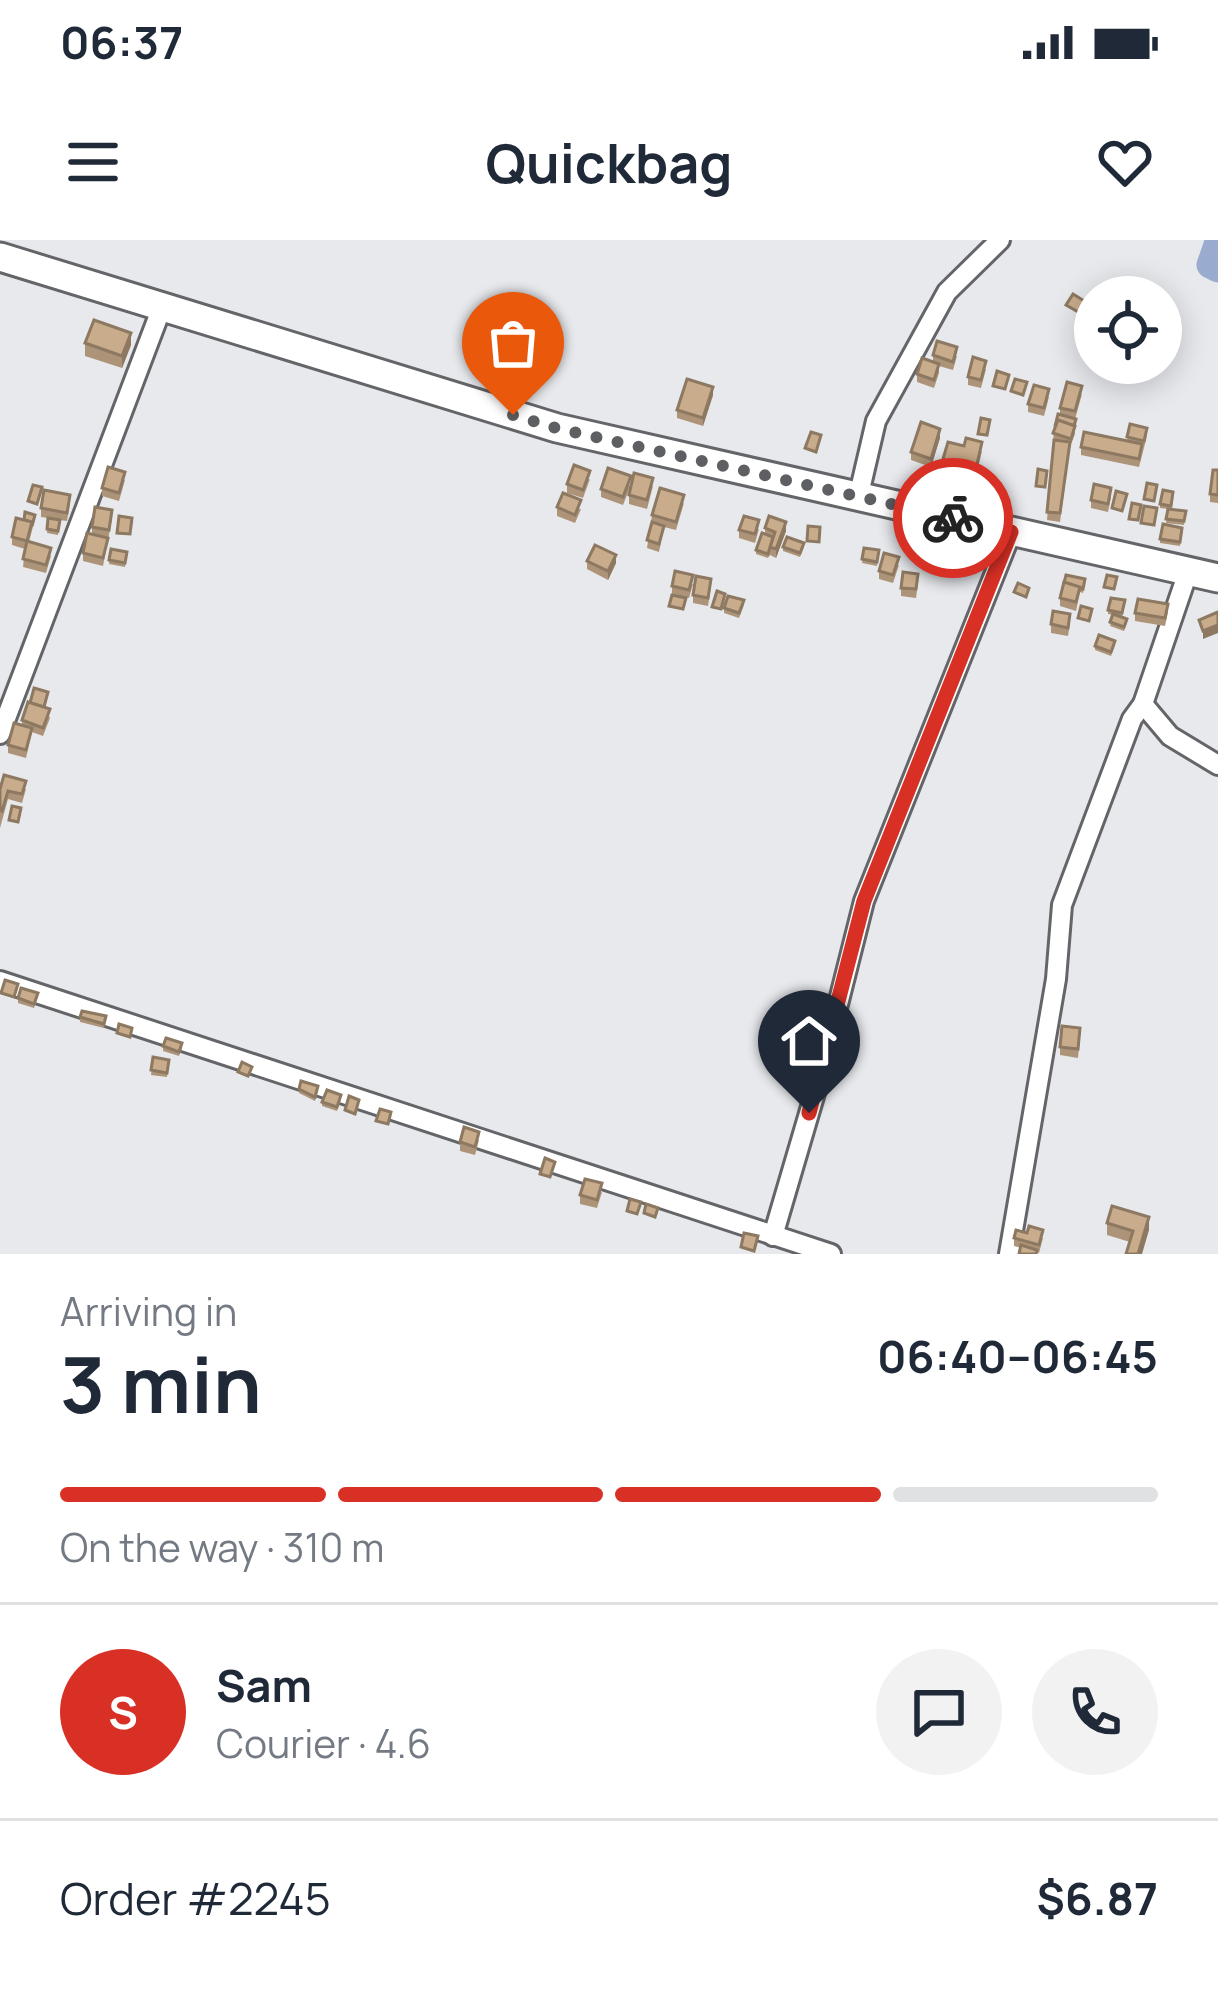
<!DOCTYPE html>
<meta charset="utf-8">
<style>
body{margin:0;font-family:Manrope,sans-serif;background:#f2f2f3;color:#1f2937;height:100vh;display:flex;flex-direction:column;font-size:45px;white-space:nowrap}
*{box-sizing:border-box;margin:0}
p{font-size:39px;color:#747a83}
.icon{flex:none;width:66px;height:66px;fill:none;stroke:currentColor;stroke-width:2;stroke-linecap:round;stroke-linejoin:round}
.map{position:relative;height:1014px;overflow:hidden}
.side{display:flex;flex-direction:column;background:#fff;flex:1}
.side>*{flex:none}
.buttons{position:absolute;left:1074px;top:36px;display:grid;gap:24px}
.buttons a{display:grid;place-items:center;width:108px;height:108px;border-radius:50%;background:#fff;box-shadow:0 6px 30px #0003;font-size:60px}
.pin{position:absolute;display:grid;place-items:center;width:102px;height:102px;color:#fff;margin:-123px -51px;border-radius:50% 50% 50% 0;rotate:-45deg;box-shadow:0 0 12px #0007}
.pin .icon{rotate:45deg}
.courier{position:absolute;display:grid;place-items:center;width:120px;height:120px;margin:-60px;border:9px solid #d93025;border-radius:50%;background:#fff;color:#222;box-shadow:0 3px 15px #0007}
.head em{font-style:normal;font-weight:700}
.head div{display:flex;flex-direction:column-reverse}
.head{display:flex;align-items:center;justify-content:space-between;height:204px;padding:0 60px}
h1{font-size:78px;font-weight:700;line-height:90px}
.bar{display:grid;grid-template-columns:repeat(4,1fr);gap:18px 12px;align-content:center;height:144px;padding:0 60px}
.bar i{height:15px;border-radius:9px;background:#e0e1e3}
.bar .current{background:#d93025}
.bar p{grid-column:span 4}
.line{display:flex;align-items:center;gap:30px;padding:0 60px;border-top:3px solid #e0e1e3}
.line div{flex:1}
.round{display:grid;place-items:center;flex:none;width:126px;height:126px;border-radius:63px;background:#f2f2f3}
.status{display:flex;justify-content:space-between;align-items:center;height:84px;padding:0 60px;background:#fff;direction:ltr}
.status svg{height:33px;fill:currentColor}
header{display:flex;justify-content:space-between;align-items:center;height:156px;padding:0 60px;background:#fff;font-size:54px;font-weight:700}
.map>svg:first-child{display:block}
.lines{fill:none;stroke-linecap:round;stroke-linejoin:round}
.river{stroke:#99abcf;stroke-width:27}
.street-casing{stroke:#646568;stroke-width:24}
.primary-casing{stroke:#646568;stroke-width:33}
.street{stroke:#fff;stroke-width:18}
.primary{stroke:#fff;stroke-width:27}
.wall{fill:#ad9478}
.shaded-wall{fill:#8d7861}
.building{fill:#c9ac8b;stroke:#8d7861;stroke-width:3}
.done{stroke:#5e5f62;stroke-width:12;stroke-dasharray:0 21.6}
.route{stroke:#d93025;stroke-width:15}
</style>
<div class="status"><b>06:37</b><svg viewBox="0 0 49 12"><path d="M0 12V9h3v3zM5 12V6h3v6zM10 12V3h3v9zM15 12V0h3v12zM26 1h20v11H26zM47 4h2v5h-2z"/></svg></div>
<header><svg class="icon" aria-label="menu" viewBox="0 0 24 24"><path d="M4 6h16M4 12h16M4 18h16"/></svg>Quickbag<svg class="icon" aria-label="heart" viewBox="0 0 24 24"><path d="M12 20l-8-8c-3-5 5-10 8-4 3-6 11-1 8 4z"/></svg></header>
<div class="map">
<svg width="1218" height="1014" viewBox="0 0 1218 1014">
<rect width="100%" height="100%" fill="#e7e9ed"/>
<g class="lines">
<!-- river -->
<polyline class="river" points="1218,2 1210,25 1218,29"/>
<defs>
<g id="street">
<polyline points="859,254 876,181 947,52 1000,0"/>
<polyline points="1143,464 1170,496 1218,525"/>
<polyline points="0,494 162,67"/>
<polyline points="0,741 831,1014"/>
<polyline points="773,996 820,836 864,661 1011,293"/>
<polyline points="1009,1014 1056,739 1062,665 1132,479 1143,464 1188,332"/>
</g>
<polyline id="primary" points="0,17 557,188 1218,338"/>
</defs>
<!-- street casing -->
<use href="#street" class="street-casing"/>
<!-- primary casing -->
<use href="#primary" class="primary-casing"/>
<!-- street -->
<use href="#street" class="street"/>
<!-- primary -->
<use href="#primary" class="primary"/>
</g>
<!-- wall -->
<g class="wall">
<polygon points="527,101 521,126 497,120 497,111"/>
<polygon points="85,103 131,105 122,128 85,116"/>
<polygon points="933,115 957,116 953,130 939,126 939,133 934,148 917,142 917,134 933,122"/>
<polygon points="986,129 981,148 968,145 968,137"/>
<polygon points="1082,154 1074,183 1075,194 1070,207 1060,282 1047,280 1054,201 1053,193 1060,175 1060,168"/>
<polygon points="713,155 703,186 677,178 677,170"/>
<polygon points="1049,157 1044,176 1028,172 1028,164"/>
<polygon points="1130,184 1147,196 1139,227 1081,215 1081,207 1127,201"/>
<polygon points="940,198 931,227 911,220 911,212"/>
<polygon points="982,211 975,241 943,228 943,219"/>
<polygon points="1218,230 1218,263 1210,262 1210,254"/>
<polygon points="590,239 583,258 567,253 567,244"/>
<polygon points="125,240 119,261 102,256 102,248"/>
<polygon points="631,245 623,265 601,257 601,249"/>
<polygon points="653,246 647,269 629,264 629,255"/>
<polygon points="1173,252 1171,269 1186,271 1184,285 1166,283 1168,269 1160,268 1160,264"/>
<polygon points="1111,257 1108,272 1091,268 1091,260"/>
<polygon points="70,263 67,281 60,280 58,295 47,293 48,278 41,277 41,268"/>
<polygon points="684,263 676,290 664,287 659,312 647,308 652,275"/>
<polygon points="557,267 581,269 575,283 557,276"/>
<polygon points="35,279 29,302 51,316 46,333 23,327 25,309 12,305 12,297 24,280"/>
<polygon points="112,279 103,326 83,321 83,313 92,294 92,287"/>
<polygon points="765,288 786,291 776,318 770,315 768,318 756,314 756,310 765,294"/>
<polygon points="1182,288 1180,306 1160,303 1160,299"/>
<polygon points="759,289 755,303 739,298 739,290"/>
<polygon points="783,307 804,307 800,317 783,311"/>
<polygon points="864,308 879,310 877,326 862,323"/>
<polygon points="111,309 127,312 125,327 109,324"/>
<polygon points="587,321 616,323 608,340 587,329"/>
<polygon points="899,325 893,343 879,339 879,331"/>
<polygon points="1085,339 1083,353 1080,352 1076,371 1060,366 1060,358"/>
<polygon points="918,343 916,358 901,356 901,348"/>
<polygon points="693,344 689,358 672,354 672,346"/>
<polygon points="711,347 708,366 693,363 693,355"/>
<polygon points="1125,364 1122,377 1127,383 1124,391 1110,386 1113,375 1108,374 1108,370"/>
<polygon points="744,365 739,378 724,373 724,368"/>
<polygon points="1168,372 1165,386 1135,381 1135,373"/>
<polygon points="1070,383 1068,396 1051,393 1051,384"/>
<polygon points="1115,405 1111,416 1095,410 1095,406"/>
<polygon points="48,456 45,468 50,478 43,496 32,492 26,518 8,513 8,505 22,485 22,480"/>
<polygon points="0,549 26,549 22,563 8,559 0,588"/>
<polygon points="38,757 34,768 18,763 18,758"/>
<polygon points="80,777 106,780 104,788 80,782"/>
<polygon points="1080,796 1078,818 1060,815 1060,807"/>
<polygon points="163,806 182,808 179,816 163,811"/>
<polygon points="153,817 169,820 167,837 151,835"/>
<polygon points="299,849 318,850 315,861 299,853"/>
<polygon points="341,859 337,871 322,866 322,862"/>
<polygon points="479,900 475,915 460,911 460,902"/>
<polygon points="602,952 597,968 580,964 580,955"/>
<polygon points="1107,983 1149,990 1130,1002 1107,995"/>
<polygon points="1014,998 1043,998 1039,1013 1014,1006"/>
</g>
<!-- shaded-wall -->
<g class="shaded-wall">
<polygon points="131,93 131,105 122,128 122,116"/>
<polygon points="713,147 713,155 703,186 703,178"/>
<polygon points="940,189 940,198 931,227 931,219"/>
<polygon points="786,282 786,291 776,318 776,309"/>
<polygon points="616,315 616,323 608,340 608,331"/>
<polygon points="1218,385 1218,393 1203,399 1203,391"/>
<polygon points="1149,977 1149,990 1142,1014 1138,1014"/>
</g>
<!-- building -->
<g class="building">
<polygon points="1073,54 1086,62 1080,73 1066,65"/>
<polygon points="94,80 131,93 122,116 85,103"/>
<polygon points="504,87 527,93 521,118 497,111"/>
<polygon points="937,101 957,107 953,122 933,115"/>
<polygon points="973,117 986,121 981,140 968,137"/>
<polygon points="922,118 939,124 934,140 917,134"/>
<polygon points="997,131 1009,135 1005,149 993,146"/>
<polygon points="687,139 713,147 703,178 677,170"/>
<polygon points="1015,139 1027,142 1023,155 1011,151"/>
<polygon points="1067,142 1082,146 1075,171 1060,168"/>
<polygon points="1034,145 1049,149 1044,168 1028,164"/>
<polygon points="1058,174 1076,179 1074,186 1058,180 1056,182"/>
<polygon points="981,178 990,180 987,195 978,194"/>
<polygon points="1058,180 1075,186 1071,199 1053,193"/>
<polygon points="921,182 940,189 931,219 911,212"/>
<polygon points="1130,184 1147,188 1144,201 1127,197"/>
<polygon points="811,192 821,195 816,212 805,208"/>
<polygon points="1084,192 1142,204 1139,219 1081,207"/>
<polygon points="966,198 982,202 975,233 943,219 948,202 964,206"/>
<polygon points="1054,200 1070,202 1060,273 1047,272"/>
<polygon points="574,225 590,231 583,250 567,244"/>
<polygon points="108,227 125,232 119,253 102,248"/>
<polygon points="608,228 631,236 623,257 601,249"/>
<polygon points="1038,229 1047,231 1045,247 1036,246"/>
<polygon points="1213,230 1218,230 1218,255 1210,254"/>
<polygon points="634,233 653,238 647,260 629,255"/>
<polygon points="1147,243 1157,245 1154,261 1144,259"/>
<polygon points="1094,244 1111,248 1108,264 1091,260"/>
<polygon points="33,245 42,247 37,264 28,261"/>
<polygon points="660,248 684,255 676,282 652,275"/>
<polygon points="44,250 70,255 67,273 41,268"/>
<polygon points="1163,250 1173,252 1171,266 1160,264"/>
<polygon points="1116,251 1127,254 1122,271 1112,268"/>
<polygon points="563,253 581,260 575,275 557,267"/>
<polygon points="1132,263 1141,265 1138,280 1129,279"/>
<polygon points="1144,266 1157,268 1154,285 1141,283"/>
<polygon points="95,267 112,270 109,290 92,287"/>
<polygon points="1168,269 1186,271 1184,281 1166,279"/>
<polygon points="25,272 35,275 32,286 32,282 24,280"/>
<polygon points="119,276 132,278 130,294 117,293"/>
<polygon points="744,276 759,280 755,294 739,290"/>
<polygon points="769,276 786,282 776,309 770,307 775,292 765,288"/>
<polygon points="16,278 32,282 27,301 12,297"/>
<polygon points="48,278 60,280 58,291 47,289"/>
<polygon points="652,282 664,286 659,304 647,300"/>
<polygon points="1163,284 1182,288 1180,302 1160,299"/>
<polygon points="808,286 820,287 819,302 807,301"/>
<polygon points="87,293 108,298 103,318 83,313"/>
<polygon points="762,293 773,297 768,314 756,310"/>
<polygon points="787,297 804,303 800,313 783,307"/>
<polygon points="27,301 51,308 46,325 23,319"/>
<polygon points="595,305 616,315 608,331 587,321"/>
<polygon points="864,308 879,310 877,322 862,319"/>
<polygon points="111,309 127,312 125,323 109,320"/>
<polygon points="884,313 899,317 893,335 879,331"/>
<polygon points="675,331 693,335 689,350 672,346"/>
<polygon points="903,332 918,334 916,349 901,348"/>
<polygon points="1066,335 1085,339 1083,349 1064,343"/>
<polygon points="1107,335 1117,337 1114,349 1104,347"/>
<polygon points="696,336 711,339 708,358 693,355"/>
<polygon points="1064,342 1080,347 1076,362 1060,358"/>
<polygon points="1018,343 1029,348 1026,357 1014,352"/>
<polygon points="717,351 725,354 721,369 712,367"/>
<polygon points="672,355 686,358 683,369 669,366"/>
<polygon points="728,356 744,360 739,373 724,368"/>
<polygon points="1111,358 1125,360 1122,373 1108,370"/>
<polygon points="1138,359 1168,364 1165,378 1135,373"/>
<polygon points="1081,366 1092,369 1089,381 1078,378"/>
<polygon points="1053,371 1070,374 1068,388 1051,384"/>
<polygon points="1218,372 1218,385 1203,391 1199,380"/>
<polygon points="1113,374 1127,379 1124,387 1110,382"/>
<polygon points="1099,395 1115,401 1111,412 1095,406"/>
<polygon points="34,448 48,452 44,467 30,463"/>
<polygon points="28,462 50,469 43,488 22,480"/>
<polygon points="14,483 32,488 26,510 8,505"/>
<polygon points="4,535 26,541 22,554 8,551 2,571 0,570 0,549"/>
<polygon points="12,566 21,568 18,582 9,580"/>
<polygon points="5,740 18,744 14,757 1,753"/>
<polygon points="21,748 38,753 34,764 18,758"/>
<polygon points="82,771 106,776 104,784 80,777"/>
<polygon points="119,784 132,788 130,797 117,793"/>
<polygon points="1062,786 1080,788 1078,809 1060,807"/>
<polygon points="166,798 182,803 179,812 163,806"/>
<polygon points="153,817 169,820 167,833 151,830"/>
<polygon points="242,822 252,827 248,836 238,832"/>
<polygon points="301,841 318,846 315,857 299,849"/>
<polygon points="327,850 341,855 337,867 322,862"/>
<polygon points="349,856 359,860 355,874 345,870"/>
<polygon points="380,869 391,872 388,884 376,881"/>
<polygon points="464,887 479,892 475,907 460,902"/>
<polygon points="545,918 555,922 550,937 540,934"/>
<polygon points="585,939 602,943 597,960 580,955"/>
<polygon points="630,959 641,962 637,974 627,971"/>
<polygon points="646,964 658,968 655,977 644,973"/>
<polygon points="1112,966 1149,977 1138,1014 1126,1014 1133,991 1107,983"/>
<polygon points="1029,986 1043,990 1039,1005 1014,998 1016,990 1027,993"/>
<polygon points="744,993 758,996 754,1011 741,1007"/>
<polygon points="1021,1005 1037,1010 1036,1014 1019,1014"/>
</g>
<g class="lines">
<!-- done -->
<polyline class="done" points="513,175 556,188 953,278"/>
<!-- route -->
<polyline class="route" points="809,873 864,661 1011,292 953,278"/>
</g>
</svg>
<div class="buttons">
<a><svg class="icon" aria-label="locate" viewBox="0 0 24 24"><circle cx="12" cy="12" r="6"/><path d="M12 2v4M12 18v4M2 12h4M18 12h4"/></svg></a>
</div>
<div class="pin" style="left:513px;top:175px;background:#ea580c"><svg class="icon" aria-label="bag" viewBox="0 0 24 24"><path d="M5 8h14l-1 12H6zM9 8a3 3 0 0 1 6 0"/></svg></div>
<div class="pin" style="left:809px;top:873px;background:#1f2937"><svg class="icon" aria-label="home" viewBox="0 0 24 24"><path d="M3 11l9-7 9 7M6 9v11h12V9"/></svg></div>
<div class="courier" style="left:953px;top:278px"><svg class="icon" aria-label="bike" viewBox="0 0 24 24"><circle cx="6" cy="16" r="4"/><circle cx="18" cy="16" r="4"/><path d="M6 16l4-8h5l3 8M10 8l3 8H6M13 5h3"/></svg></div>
</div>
<section class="side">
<div class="head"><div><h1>3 min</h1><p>Arriving in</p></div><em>06:40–06:45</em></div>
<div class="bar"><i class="current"></i><i class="current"></i><i class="current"></i><i></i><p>On the way · 310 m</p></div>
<div class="line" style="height:216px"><b class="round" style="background:#d93025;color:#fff">S</b><div><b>Sam</b><p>Courier · 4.6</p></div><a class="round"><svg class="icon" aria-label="chat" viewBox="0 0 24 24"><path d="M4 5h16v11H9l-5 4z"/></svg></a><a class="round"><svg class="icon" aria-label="phone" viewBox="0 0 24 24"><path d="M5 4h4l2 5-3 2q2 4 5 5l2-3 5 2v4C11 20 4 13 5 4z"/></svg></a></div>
<div class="line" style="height:156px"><div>Order #2245</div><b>$6.87</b></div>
</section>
